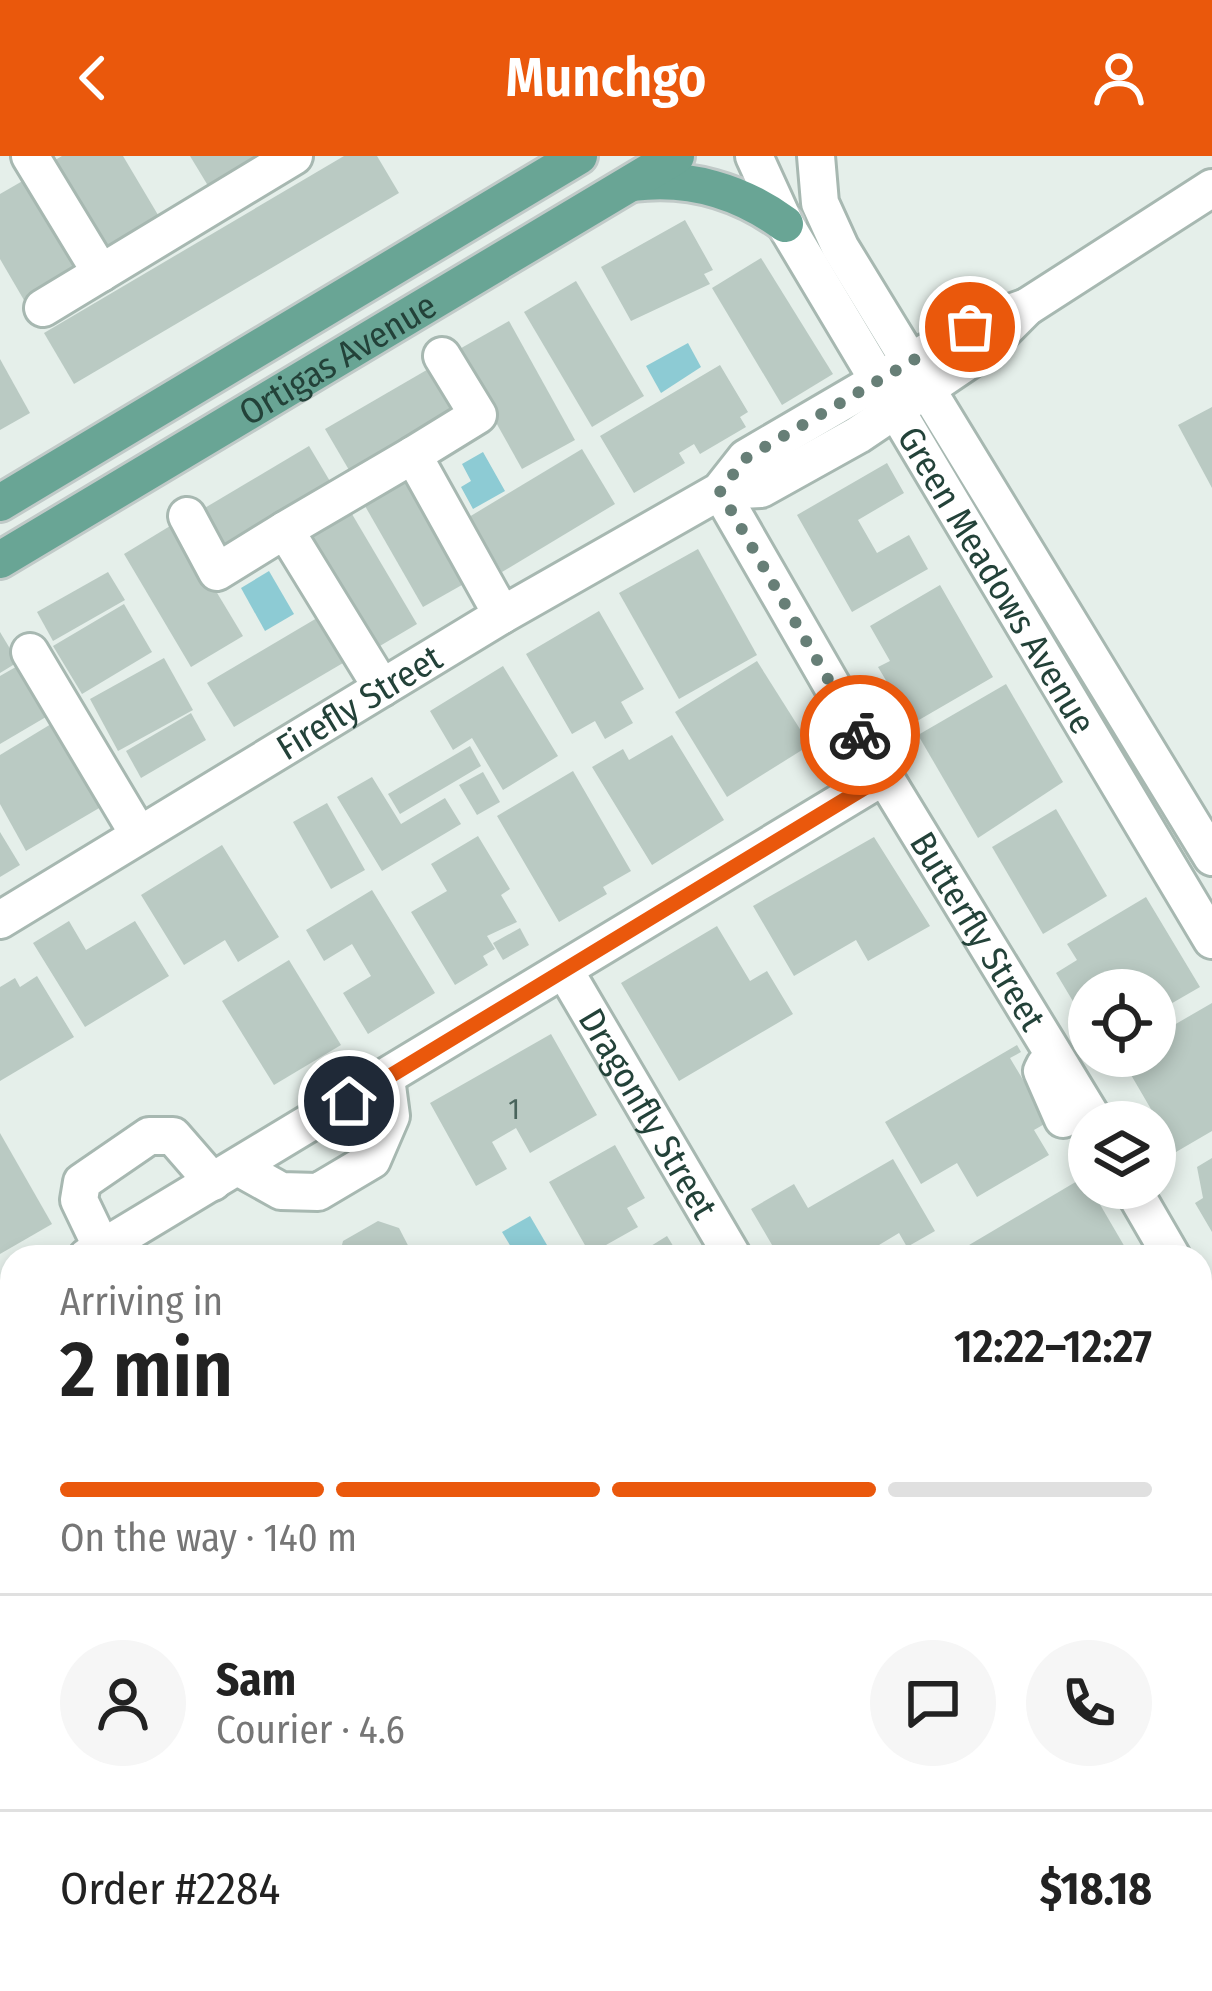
<!DOCTYPE html>
<meta charset="utf-8">
<style>
body{margin:0;font-family:"Fira Sans Condensed",sans-serif;background:#f6f6f6;color:#222;height:100vh;display:flex;flex-direction:column;font-size:45px;white-space:nowrap}
*{box-sizing:border-box;margin:0}
p{font-size:39px;color:#767676}
.icon{flex:none;width:66px;height:66px;fill:none;stroke:currentColor;stroke-width:2;stroke-linecap:round;stroke-linejoin:round}
.map{position:relative;flex:1;overflow:hidden}
.panel{position:absolute;left:0px;top:1089px;width:1212px;height:747px;display:flex;flex-direction:column;background:#fff;border-radius:36px 36px 0 0;box-shadow:0 6px 18px #0003}
.panel>*{flex:none}
.tools{position:absolute;left:1068px;top:813px;display:grid;gap:24px}
.tools a{display:grid;place-items:center;width:108px;height:108px;border-radius:50%;background:#fff;box-shadow:0 6px 18px #0003;font-size:60px}
.pin{position:absolute;display:grid;place-items:center;width:102px;height:102px;color:#fff;margin:-51px;border:6px solid #fff;border-radius:50%;box-shadow:0 3px 12px #0007}
.courier{position:absolute;display:grid;place-items:center;width:120px;height:120px;margin:-60px;border:9px solid #ea580c;border-radius:50%;background:#fff;color:#222;box-shadow:0 3px 15px #0007}
.summary em{font-style:normal;font-weight:600}
.summary div{display:flex;flex-direction:column-reverse}
.summary{display:flex;align-items:center;justify-content:space-between;height:204px;padding:0 60px}
h1{font-size:78px;font-weight:600;line-height:90px}
.bar{display:grid;grid-template-columns:repeat(4,1fr);gap:18px 12px;align-content:center;height:144px;padding:0 60px}
.bar i{height:15px;border-radius:9px;background:#e0e0e0}
.bar .active{background:#ea580c}
.bar p{grid-column:span 4}
.line{display:flex;align-items:center;gap:30px;padding:0 60px;border-top:3px solid #e0e0e0}
.line div{flex:1}
.round{display:grid;place-items:center;flex:none;width:126px;height:126px;border-radius:63px;background:#f6f6f6}
header{display:flex;justify-content:space-between;align-items:center;height:156px;padding:0 60px;background:#ea580c;color:#fff;font-size:54px;font-weight:600}
.map>svg:first-child{display:block}
.water{fill:#8dcbd4}
.building{fill:#bacac3}
.lines{fill:none;stroke-linecap:round;stroke-linejoin:round}
.minor-casing{stroke:#a7b8b1;stroke-width:42}
.major-casing{stroke:#c1cac8;stroke-width:42}
.minor{stroke:#fff;stroke-width:36}
.major{stroke:#69a595;stroke-width:36}
.done{stroke:#677f77;stroke-width:12;stroke-dasharray:0 21.6}
.route{stroke:#ea580c;stroke-width:15}
.labels{text-anchor:middle;stroke-width:9;stroke-linejoin:round;paint-order:stroke}
.number-label{font-size:30px;fill:#49645c}
.street-label{font-size:36px;fill:#234239;stroke:#f6fbf9}
</style>
<header><svg class="icon" aria-label="back" viewBox="0 0 24 24"><path d="M15 5l-7 7 7 7"/></svg>Munchgo<svg class="icon" aria-label="person" viewBox="0 0 24 24"><circle cx="12" cy="8" r="4"/><path d="M4 21q1-7 8-7t8 7"/></svg></header>
<div class="map">
<svg width="1212" height="1835" viewBox="0 0 1212 1835">
<rect width="100%" height="100%" fill="#e5efea"/>
<!-- water -->
<g class="water">
<polygon points="688,187 701,211 661,237 646,210"/>
<polygon points="483,296 505,335 473,353 461,331 471,325 462,308"/>
<polygon points="269,415 294,458 265,475 241,432"/>
<polygon points="530,1060 554,1101 517,1101 502,1076"/>
</g>
<!-- building -->
<g class="building">
<polygon points="62,0 123,0 164,69 107,102 50,7"/>
<polygon points="190,0 265,0 213,38"/>
<polygon points="344,0 377,0 399,37 74,228 44,177"/>
<polygon points="26,23 83,118 28,151 0,103 0,38"/>
<polygon points="685,64 713,114 704,118 710,128 631,165 601,111"/>
<polygon points="761,102 833,218 782,249 712,132"/>
<polygon points="576,125 644,240 592,271 524,156"/>
<polygon points="509,165 575,284 522,313 456,195"/>
<polygon points="0,203 30,257 0,274"/>
<polygon points="437,208 467,261 356,326 325,273"/>
<polygon points="720,209 748,256 740,261 746,271 700,298 694,288 679,297 685,307 634,337 600,280"/>
<polygon points="1212,251 1212,332 1178,269"/>
<polygon points="309,290 337,337 226,402 198,356"/>
<polygon points="582,293 615,348 502,416 469,361"/>
<polygon points="887,307 904,337 858,364 877,397 909,379 928,413 852,456 797,359"/>
<polygon points="414,312 476,421 423,451 361,343"/>
<polygon points="349,353 417,468 368,497 300,382"/>
<polygon points="175,367 243,480 191,511 124,398"/>
<polygon points="698,393 757,499 679,543 619,437"/>
<polygon points="108,416 125,444 53,485 37,456"/>
<polygon points="940,429 993,521 912,568 878,511 890,505 870,470"/>
<polygon points="124,448 152,496 82,538 53,490"/>
<polygon points="599,455 644,533 621,546 633,567 605,583 595,565 572,578 526,498"/>
<polygon points="317,462 343,507 234,571 207,527"/>
<polygon points="0,476 18,506 0,517"/>
<polygon points="164,502 193,554 118,595 90,543"/>
<polygon points="757,505 810,589 727,641 675,556"/>
<polygon points="21,508 51,558 0,588 0,520"/>
<polygon points="503,510 558,600 503,634 472,582 453,594 430,555"/>
<polygon points="1006,528 1063,626 978,682 918,579"/>
<polygon points="191,557 206,584 141,622 126,595"/>
<polygon points="56,565 106,648 26,695 0,648 0,599"/>
<polygon points="672,579 724,664 652,709 592,611 623,593 629,604"/>
<polygon points="470,590 481,610 400,658 388,638"/>
<polygon points="573,615 631,715 603,731 607,738 559,766 497,660"/>
<polygon points="483,616 500,646 477,659 459,629"/>
<polygon points="372,621 401,668 445,642 461,668 382,715 337,641"/>
<polygon points="327,647 365,714 331,733 293,666"/>
<polygon points="1056,653 1107,740 1043,778 992,691"/>
<polygon points="0,676 20,709 0,721"/>
<polygon points="478,680 510,733 501,739 517,766 487,780 495,793 483,800 488,809 455,829 411,756 447,735 431,708"/>
<polygon points="874,681 930,770 868,805 856,784 794,820 753,750"/>
<polygon points="222,689 279,781 238,806 225,784 184,809 141,739"/>
<polygon points="372,734 435,837 368,878 343,837 371,820 352,788 324,805 306,774"/>
<polygon points="1146,741 1200,831 1155,857 1155,834 1089,834 1089,872 1056,817 1077,804 1067,788"/>
<polygon points="69,765 86,794 135,765 169,820 85,871 33,787"/>
<polygon points="717,770 750,825 767,815 793,858 679,925 621,827"/>
<polygon points="520,772 529,789 503,804 493,787"/>
<polygon points="289,804 341,889 274,929 222,845"/>
<polygon points="37,820 74,881 0,925 0,831 15,822 20,831"/>
<polygon points="1212,847 1212,975 1176,996 1120,900 1155,900 1155,880"/>
<polygon points="551,878 597,959 530,997 516,972 492,986 507,1013 476,1030 430,947"/>
<polygon points="1017,889 1021,896 1010,902 1048,966 1034,974 1049,999 977,1041 957,1007 921,1028 885,966"/>
<polygon points="0,977 52,1068 0,1098"/>
<polygon points="615,989 645,1042 627,1052 638,1071 590,1098 549,1026"/>
<polygon points="1212,1002 1212,1076 1195,1047 1203,1042 1197,1011"/>
<polygon points="893,1003 935,1075 907,1091 899,1077 859,1101 779,1101 751,1053 794,1028 808,1052"/>
<polygon points="1084,1021 1126,1093 1114,1101 969,1101 964,1092"/>
<polygon points="378,1065 399,1072 414,1101 339,1101 343,1085"/>
<polygon points="667,1080 680,1101 633,1101"/>
<polygon points="1201,1250 1212,1282 1212,1336 1200,1340"/>
<polygon points="12,1302 12,1425 0,1405 0,1309"/>
<polygon points="1200,1403 1212,1406 1212,1512 1200,1509"/>
<polygon points="0,1423 12,1443 12,1451 0,1458"/>
<polygon points="1200,1516 1212,1525 1212,1567 1200,1583"/>
<polygon points="1212,1728 1212,1819 1200,1824 1200,1733"/>
<polygon points="91,1824 164,1824 137,1835 95,1835"/>
<polygon points="172,1824 218,1824 221,1832 176,1835"/>
<polygon points="317,1824 358,1824 363,1835 321,1835"/>
<polygon points="367,1824 484,1824 488,1835 371,1835"/>
<polygon points="517,1824 621,1824 625,1835 521,1835"/>
<polygon points="1123,1824 1200,1824 1205,1835 1128,1835"/>
</g>
<g class="lines">
<defs>
<g id="minor">
<polyline points="30,0 101,117"/>
<path id="s1" d="M754,0l31,68 427,716"/>
<polyline points="816,0 820,47 840,91 1212,701"/>
<polyline points="43,152 294,0"/>
<polyline points="442,200 478,259 413,299 502,459"/>
<path id="s2" d="M720,335l164,285 211,346"/>
<polyline points="720,335 761,333 858,279 984,194 1027,151 1212,32"/>
<polyline points="187,360 217,416 285,374 382,532"/>
<polyline points="285,374 413,299"/>
<polyline points="30,496 139,679"/>
<path id="s3" d="M0,764l502,-305 218,-124 26,-33 224,-131 57,-20"/>
<path id="s4" d="M565,815l168,286"/>
<polyline points="1045,909 1042,915 1063,963"/>
<polyline points="238,1011 281,1035 318,1036 372,1004 391,960 386,922"/>
<polyline points="1132,1032 1172,1101"/>
<polyline points="102,1092 79,1044 82,1026 149,980 173,980 213,1026"/>
<polyline points="87,1101 884,620"/>
<polyline points="1200,1151 1212,1172"/>
<polyline points="0,1153 12,1146"/>
<polyline points="0,1241 12,1231"/>
<polyline points="1200,1663 1212,1650"/>
<polyline points="0,1739 12,1735"/>
<polyline points="48,1824 52,1835"/>
<polyline points="785,1835 818,1824"/>
</g>
<g id="major">
<path d="M633,27c55,-7 107,8 152,41"/>
<polyline points="0,347 579,0"/>
<path id="s5" d="M0,404l676,-404"/>
</g>
</defs>
<!-- minor casing -->
<use href="#minor" class="minor-casing"/>
<!-- major casing -->
<use href="#major" class="major-casing"/>
<!-- minor -->
<use href="#minor" class="minor"/>
<!-- major -->
<use href="#major" class="major"/>
</g>
<g class="lines">
<!-- done -->
<polyline class="done" points="860,579 720,335 746,302 970,171"/>
<!-- route -->
<polyline class="route" points="349,945 884,620 860,579"/>
</g>
<g class="labels">
<!-- number labels -->
<g class="number-label">
<text x="514" y="963">1</text>
</g>
<!-- street labels -->
<g class="street-label">
<text dy="13" stroke="none"><textPath href="#s5" startOffset="393">Ortigas Avenue</textPath></text>
<text dy="13" stroke="none"><textPath href="#s1" startOffset="489">Green Meadows Avenue</textPath></text>
<text dy="13" stroke="none"><textPath href="#s3" startOffset="420">Firefly Street</textPath></text>
<text dy="13" stroke="none"><textPath href="#s2" startOffset="510">Butterfly Street</textPath></text>
<text dy="13" stroke="none"><textPath href="#s4" startOffset="165">Dragonfly Street</textPath></text>
</g>
</g>
</svg>
<div class="tools">
<a><svg class="icon" aria-label="locate" viewBox="0 0 24 24"><circle cx="12" cy="12" r="6"/><path d="M12 2v4M12 18v4M2 12h4M18 12h4"/></svg></a>
<a><svg class="icon" aria-label="layers" viewBox="0 0 24 24"><path d="M12 4l9 5-9 5-9-5zM3 14l9 5 9-5"/></svg></a>
</div>
<div class="pin" style="left:970px;top:171px;background:#ea580c"><svg class="icon" aria-label="bag" viewBox="0 0 24 24"><path d="M5 8h14l-1 12H6zM9 8a3 3 0 0 1 6 0"/></svg></div>
<div class="pin" style="left:349px;top:945px;background:#1f2937"><svg class="icon" aria-label="home" viewBox="0 0 24 24"><path d="M3 11l9-7 9 7M6 9v11h12V9"/></svg></div>
<div class="courier" style="left:860px;top:579px"><svg class="icon" aria-label="bike" viewBox="0 0 24 24"><circle cx="6" cy="16" r="4"/><circle cx="18" cy="16" r="4"/><path d="M6 16l4-8h5l3 8M10 8l3 8H6M13 5h3"/></svg></div>
<section class="panel">
<div class="summary"><div><h1>2 min</h1><p>Arriving in</p></div><em>12:22–12:27</em></div>
<div class="bar"><i class="active"></i><i class="active"></i><i class="active"></i><i></i><p>On the way · 140 m</p></div>
<div class="line" style="height:216px"><a class="round"><svg class="icon" aria-label="person" viewBox="0 0 24 24"><circle cx="12" cy="8" r="4"/><path d="M4 21q1-7 8-7t8 7"/></svg></a><div><b>Sam</b><p>Courier · 4.6</p></div><a class="round"><svg class="icon" aria-label="chat" viewBox="0 0 24 24"><path d="M4 5h16v11H9l-5 4z"/></svg></a><a class="round"><svg class="icon" aria-label="phone" viewBox="0 0 24 24"><path d="M5 4h4l2 5-3 2q2 4 5 5l2-3 5 2v4C11 20 4 13 5 4z"/></svg></a></div>
<div class="line" style="height:156px"><div>Order #2284</div><b>$18.18</b></div>
</section>
</div>
